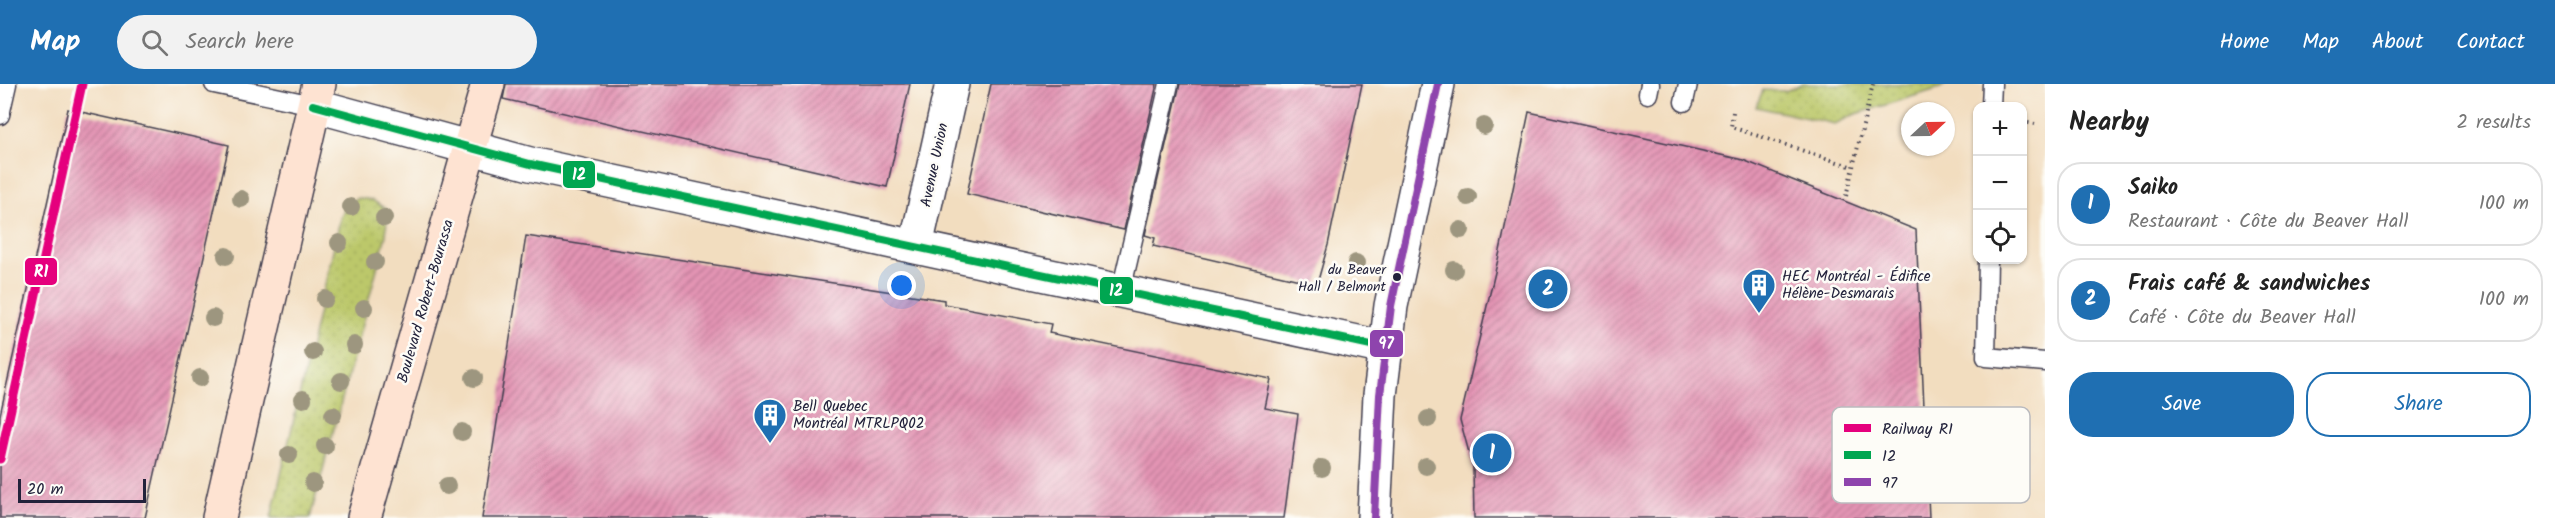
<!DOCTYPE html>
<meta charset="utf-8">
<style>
:root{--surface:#fff;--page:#f2f2f2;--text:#222;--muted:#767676;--line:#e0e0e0;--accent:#1f6fb2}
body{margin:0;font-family:Kalam,sans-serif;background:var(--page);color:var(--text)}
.controls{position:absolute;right:18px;top:18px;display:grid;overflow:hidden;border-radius:12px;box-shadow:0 2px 4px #0004}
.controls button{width:54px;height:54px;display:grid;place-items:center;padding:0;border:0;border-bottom:2px solid var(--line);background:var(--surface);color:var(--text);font:30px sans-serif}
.compass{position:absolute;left:1901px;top:18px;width:54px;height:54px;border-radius:50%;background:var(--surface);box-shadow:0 2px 4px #0004;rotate:68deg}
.scale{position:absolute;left:18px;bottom:15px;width:128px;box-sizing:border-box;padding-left:6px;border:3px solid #22223b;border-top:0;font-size:16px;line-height:21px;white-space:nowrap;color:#22223b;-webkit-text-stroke:4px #fdfcf7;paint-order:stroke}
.you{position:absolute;left:902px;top:202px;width:21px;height:21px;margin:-15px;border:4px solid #fff;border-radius:50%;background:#1a73e8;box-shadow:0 0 0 9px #1a73e833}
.badge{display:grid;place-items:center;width:39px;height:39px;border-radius:50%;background:var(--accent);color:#fff;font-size:20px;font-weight:700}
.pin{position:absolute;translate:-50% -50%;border:3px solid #fff;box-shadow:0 2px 6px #0006}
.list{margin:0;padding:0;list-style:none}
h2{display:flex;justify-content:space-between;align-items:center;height:78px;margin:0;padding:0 24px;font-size:26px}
h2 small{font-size:20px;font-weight:400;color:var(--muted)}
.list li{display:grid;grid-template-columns:39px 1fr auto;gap:18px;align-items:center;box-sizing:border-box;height:84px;margin:0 12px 12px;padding:0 12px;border:2px solid var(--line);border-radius:24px}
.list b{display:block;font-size:22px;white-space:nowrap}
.list p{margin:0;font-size:20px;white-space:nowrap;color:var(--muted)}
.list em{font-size:20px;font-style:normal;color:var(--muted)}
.actions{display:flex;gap:12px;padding:18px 24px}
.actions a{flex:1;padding:14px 0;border:2px solid var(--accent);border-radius:24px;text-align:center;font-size:21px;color:var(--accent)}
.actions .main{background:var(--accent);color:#fff}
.icon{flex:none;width:33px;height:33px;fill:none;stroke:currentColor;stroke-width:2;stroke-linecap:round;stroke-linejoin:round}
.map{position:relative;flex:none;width:2045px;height:434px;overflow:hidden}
header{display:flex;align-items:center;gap:36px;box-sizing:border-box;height:84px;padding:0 30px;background:var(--accent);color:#fff}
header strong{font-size:28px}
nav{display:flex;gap:33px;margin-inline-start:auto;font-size:21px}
.search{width:420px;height:54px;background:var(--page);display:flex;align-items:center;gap:15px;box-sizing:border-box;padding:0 21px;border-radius:33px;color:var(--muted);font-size:22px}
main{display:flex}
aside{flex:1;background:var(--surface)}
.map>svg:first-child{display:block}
</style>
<header>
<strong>Map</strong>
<div class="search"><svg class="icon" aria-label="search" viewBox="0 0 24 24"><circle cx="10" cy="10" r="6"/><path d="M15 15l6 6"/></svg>Search here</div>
<nav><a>Home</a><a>Map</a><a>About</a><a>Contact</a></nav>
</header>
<main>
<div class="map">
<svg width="2045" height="434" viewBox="0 0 2045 434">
<defs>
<pattern id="green-dots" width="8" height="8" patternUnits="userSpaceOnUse" patternTransform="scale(1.5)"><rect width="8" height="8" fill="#bcc86a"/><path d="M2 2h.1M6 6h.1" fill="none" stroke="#a1ac5d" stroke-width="1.8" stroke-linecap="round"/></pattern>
<pattern id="building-hatch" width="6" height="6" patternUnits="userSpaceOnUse" patternTransform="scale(1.5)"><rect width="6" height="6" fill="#e494b4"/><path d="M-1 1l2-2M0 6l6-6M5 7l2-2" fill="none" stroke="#b87894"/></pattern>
</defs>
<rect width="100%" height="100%" fill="#fdfcf7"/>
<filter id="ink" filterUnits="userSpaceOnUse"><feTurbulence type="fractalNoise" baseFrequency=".0167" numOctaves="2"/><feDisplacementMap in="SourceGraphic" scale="12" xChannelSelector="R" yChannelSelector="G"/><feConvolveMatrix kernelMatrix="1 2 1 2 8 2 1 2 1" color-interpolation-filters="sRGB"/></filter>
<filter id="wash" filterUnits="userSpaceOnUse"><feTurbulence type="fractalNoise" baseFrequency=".008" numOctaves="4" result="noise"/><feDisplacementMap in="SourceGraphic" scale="24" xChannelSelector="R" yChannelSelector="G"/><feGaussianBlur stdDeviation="1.35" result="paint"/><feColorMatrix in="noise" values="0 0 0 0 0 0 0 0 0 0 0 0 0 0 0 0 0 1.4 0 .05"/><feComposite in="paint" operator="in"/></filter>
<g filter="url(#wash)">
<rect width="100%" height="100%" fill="#f2ddbf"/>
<path fill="url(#green-dots)" stroke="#6f7552" stroke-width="1.5" d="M1803 0H1946L1940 4 1853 31 1835 40 1756 23 1763 6 1785 7Z
M359 114 372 116 387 126 386 151 310 434H271L340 136C344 124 346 117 359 114Z"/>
<g id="blocks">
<path fill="url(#building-hatch)" d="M506 0H910L887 103 503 15Z
M991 0H1157L1124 146 967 110Z
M1180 0H1362L1328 161 1317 200 1153 162 1155 154 1145 151Z
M68 25 229 61 145 434H0V331Z
M1529 28 1743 76 1916 146 1929 434H1474L1473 383 1460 336 1500 167Z
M526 152 944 216V220L1051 240 1049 249 1271 295 1265 324 1298 330 1284 434H482Z"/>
</g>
</g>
<g filter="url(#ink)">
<use href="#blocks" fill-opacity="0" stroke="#413e4f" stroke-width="1.5"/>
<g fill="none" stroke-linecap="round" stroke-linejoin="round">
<defs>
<path id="service" d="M214 0 313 21
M1648 10 1650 0
M1684 18 1688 0
M1991 22 1992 0
M0 31 7 0
M1988 176 1986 273 2045 278
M1121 207 1169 0"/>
<path id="minor" d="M313 21 530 80 1385 264
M916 162 952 0"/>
<path id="tertiary" d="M1374 434 1380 311 1391 222 1438 0"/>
<path id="secondary" d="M219 434 319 0
M364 434 488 0"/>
</defs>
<use href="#service" stroke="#413e4f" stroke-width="21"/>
<use href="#minor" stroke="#413e4f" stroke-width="36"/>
<use href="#tertiary" stroke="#413e4f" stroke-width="36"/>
<use href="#secondary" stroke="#413e4f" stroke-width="36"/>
<path stroke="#413e4f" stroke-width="4" stroke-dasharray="1.5 4.5" stroke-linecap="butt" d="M1733 28 1731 43 1853 83
M2022 38 2035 40
M1846 112 1873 0"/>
<use href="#service" stroke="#fff" stroke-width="18"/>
<use href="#minor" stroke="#fff" stroke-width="33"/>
<use href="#tertiary" stroke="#fff" stroke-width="33"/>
<use href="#secondary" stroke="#fee3d2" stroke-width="33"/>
<defs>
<path id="bus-1" d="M313 21 530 80 1385 264"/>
<path id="bus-2" d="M1374 434 1380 311 1391 222 1438 0"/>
</defs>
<use href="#bus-1" stroke="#fdfcf7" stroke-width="12"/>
<use href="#bus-2" stroke="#fdfcf7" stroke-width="12"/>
<use href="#bus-1" stroke="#00a651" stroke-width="8"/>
<use href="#bus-2" stroke="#8e44ad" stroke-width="8"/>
<defs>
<path id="rail-1" d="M0 375 82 0"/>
</defs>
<use href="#rail-1" stroke="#fdfcf7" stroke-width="14"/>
<use href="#rail-1" stroke="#e5007d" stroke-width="9"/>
</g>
<g fill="#9d967f">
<circle cx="1484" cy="42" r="9"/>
<circle cx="1468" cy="113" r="9"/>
<circle cx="241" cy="115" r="9"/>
<circle cx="351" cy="123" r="9"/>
<circle cx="384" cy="134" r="9"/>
<circle cx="1461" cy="146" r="9"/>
<circle cx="339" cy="159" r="9"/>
<circle cx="226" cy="172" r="9"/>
<circle cx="375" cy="178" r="9"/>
<circle cx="1356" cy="179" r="9"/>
<circle cx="1454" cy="186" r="9"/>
<circle cx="325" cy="215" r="9"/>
<circle cx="364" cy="224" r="9"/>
<circle cx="213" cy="234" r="9"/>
<circle cx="354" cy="261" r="9"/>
<circle cx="313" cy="268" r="9"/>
<circle cx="200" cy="294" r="9"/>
<circle cx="474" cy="294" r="9"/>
<circle cx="341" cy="297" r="9"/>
<circle cx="303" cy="315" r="9"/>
<circle cx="333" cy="331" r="9"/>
<circle cx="1428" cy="335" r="9"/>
<circle cx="462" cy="348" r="9"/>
<circle cx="325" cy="362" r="9"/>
<circle cx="289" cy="371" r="9"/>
<circle cx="1426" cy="382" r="9"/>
<circle cx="1322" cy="384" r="9"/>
<circle cx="313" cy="399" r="9"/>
<circle cx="447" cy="402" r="9"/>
</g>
</g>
<defs>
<symbol id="building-pin" viewBox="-11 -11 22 30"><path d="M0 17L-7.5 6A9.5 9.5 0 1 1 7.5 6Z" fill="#1f6fb2" stroke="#fdfcf7"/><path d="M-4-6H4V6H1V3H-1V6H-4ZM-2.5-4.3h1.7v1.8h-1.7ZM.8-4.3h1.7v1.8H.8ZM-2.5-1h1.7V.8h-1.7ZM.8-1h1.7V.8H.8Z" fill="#fff"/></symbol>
</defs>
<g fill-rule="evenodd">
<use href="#building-pin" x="1740" y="182" width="38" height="52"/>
<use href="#building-pin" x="751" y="312" width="38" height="52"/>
</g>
<circle fill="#22223b" stroke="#fdfcf7" stroke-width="2" cx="1397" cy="193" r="5"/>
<g text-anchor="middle" stroke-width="5" stroke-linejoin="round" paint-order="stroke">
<g font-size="14" fill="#22223b" stroke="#fdfcf7" text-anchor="end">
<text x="1386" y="190">du Beaver<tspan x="1386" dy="17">Hall / Belmont</tspan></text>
</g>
<g font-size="15" fill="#22223b" stroke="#fdfcf7">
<text transform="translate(934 81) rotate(-78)" y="5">Avenue Union</text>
<text transform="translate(425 217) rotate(-74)" y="5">Boulevard Robert-Bourassa</text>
</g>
<g font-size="15" fill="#22223b" stroke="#fdfcf7" text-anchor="start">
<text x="1782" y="197">HEC Montréal - Édifice<tspan x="1782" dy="17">Hélène-Desmarais</tspan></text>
<text x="793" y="327">Bell Quebec<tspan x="793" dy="17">Montréal MTRLPQ02</tspan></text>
</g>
</g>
<rect x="1832" y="323" width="198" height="96" rx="9" fill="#fdfcf7" stroke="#bbbbbf" stroke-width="1.5"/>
<rect x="1844" y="340" width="27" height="8" fill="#e5007d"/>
<rect x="1844" y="367" width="27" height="8" fill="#00a651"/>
<rect x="1844" y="394" width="27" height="8" fill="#8e44ad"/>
<g font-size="16" fill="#22223b">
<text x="1882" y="350">Railway R1</text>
<text x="1882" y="377">12</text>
<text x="1882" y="404">97</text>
</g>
<g stroke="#fdfcf7" stroke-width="2">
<rect x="562" y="76" width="34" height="29" rx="6" fill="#00a651"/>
<rect x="24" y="173" width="34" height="29" rx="6" fill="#e5007d"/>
<rect x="1099" y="192" width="35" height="29" rx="6" fill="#00a651"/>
<rect x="1369" y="245" width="35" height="29" rx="6" fill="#8e44ad"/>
</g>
<g font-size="16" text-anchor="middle" font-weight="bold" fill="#fff">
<text x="579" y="96">12</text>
<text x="41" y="193">R1</text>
<text x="1116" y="212">12</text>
<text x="1386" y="265">97</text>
</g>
</svg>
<div class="controls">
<button>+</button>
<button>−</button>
<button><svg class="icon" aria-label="locate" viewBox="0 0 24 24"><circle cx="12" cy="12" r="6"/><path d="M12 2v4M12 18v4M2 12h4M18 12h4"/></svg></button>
</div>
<svg class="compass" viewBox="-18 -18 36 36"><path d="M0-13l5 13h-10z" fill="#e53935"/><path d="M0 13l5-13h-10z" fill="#767676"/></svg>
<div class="scale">20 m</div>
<div class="you"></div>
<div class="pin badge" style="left:1492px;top:369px">1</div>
<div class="pin badge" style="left:1548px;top:205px">2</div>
</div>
<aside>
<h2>Nearby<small>2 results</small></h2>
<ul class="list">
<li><span class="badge">1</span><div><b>Saiko</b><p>Restaurant · Côte du Beaver Hall</p></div><em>100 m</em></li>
<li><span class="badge">2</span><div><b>Frais café &amp; sandwiches</b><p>Café · Côte du Beaver Hall</p></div><em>100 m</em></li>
</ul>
<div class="actions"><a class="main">Save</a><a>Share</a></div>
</aside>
</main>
